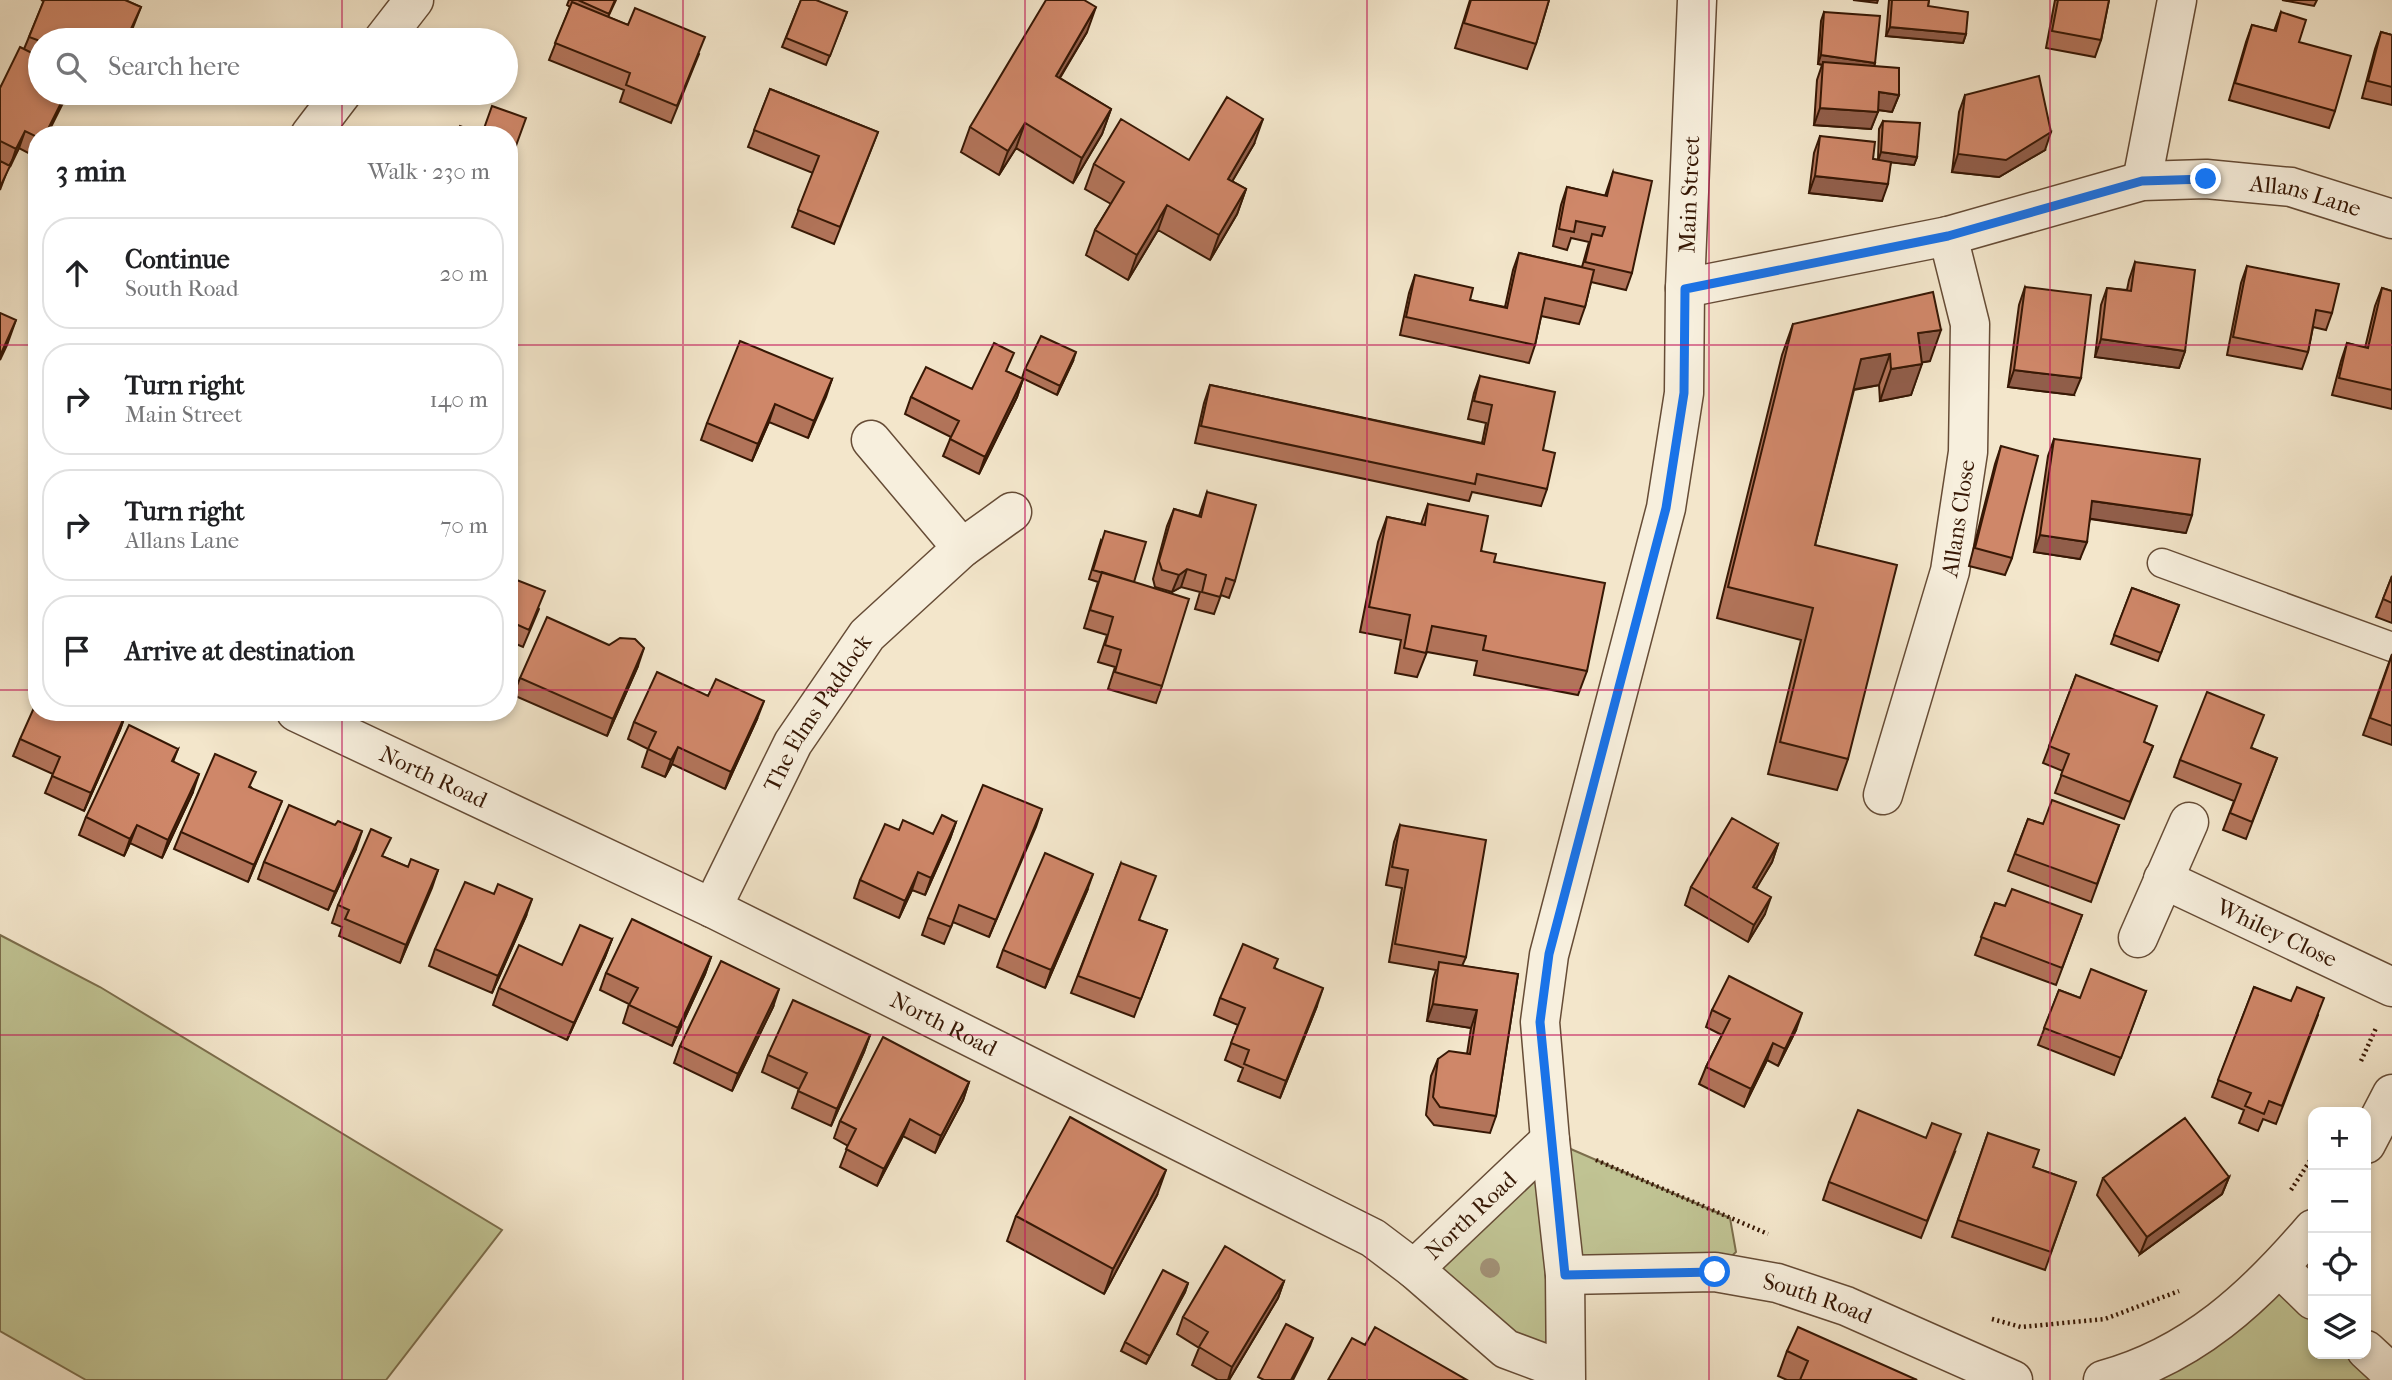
<!DOCTYPE html>
<meta charset="utf-8">
<style>
:root{--surface:#fff;--page:#f6f6f6;--text:#202124;--muted:#757577;--line:#e0e0e0}
body{margin:0;font-family:"IM FELL French Canon",serif;background:var(--page);color:var(--text)}
.controls{position:absolute;right:21px;bottom:21px;display:grid;overflow:hidden;border-radius:14px;box-shadow:0 4px 10px #0003}
.controls button{width:63px;height:63px;display:grid;place-items:center;padding:0;border:0;border-bottom:2px solid var(--line);background:var(--surface);color:var(--text);font:35px sans-serif}
.stop{position:absolute;width:21px;height:21px;margin:-16px;border:5px solid #1a73e8;border-radius:50%;background:#fff}
.stop.end{background:#1a73e8;border-color:#fff;box-shadow:0 2px 7px #0008}
.list{margin:0;padding:0;list-style:none}
h2{display:flex;justify-content:space-between;align-items:center;height:91px;margin:0;padding:0 28px;font-size:30px}
h2 small{font-size:23px;font-weight:400;color:var(--muted)}
.list li{display:grid;grid-template-columns:46px 1fr auto;gap:21px;align-items:center;box-sizing:border-box;height:112px;margin:0 14px 14px;padding:0 14px;border:2px solid var(--line);border-radius:28px}
.list b{display:block;font-size:26px;white-space:nowrap}
.list p{margin:0;font-size:23px;white-space:nowrap;color:var(--muted)}
.list em{font-size:23px;font-style:normal;color:var(--muted)}
.icon{flex:none;width:38px;height:38px;fill:none;stroke:currentColor;stroke-width:2;stroke-linecap:round;stroke-linejoin:round}
.map{position:relative;flex:none;width:2392px;height:1380px;overflow:hidden}
.search{position:absolute;background:var(--surface);box-shadow:0 4px 10px #0003;left:28px;top:28px;width:490px;height:77px;display:flex;align-items:center;gap:18px;box-sizing:border-box;padding:0 24px;border-radius:38px;color:var(--muted);font-size:26px}
.panel{position:absolute;background:var(--surface);box-shadow:0 4px 10px #0003;left:28px;top:126px;width:490px;height:595px;border-radius:28px}
.map>svg:first-child{display:block}
</style>
<div class="map">
<svg width="2392" height="1380" viewBox="0 0 2392 1380">
<rect width="100%" height="100%" fill="#f3e6cb"/>
<filter id="stains"><feTurbulence type="fractalNoise" baseFrequency=".00286" numOctaves="4"/><feColorMatrix values="0 0 0 0 .2 0 0 0 0 .09 0 0 0 0 .02 0 0 0 .5 -.17"/></filter>
<radialGradient id="worn" r=".72"><stop offset=".6" stop-color="#630" stop-opacity="0"/><stop offset="1" stop-color="#630" stop-opacity=".3"/></radialGradient>
<path fill="#c0c393" stroke="#7c6e4c" stroke-width="2" d="M0 935 100 987 502 1230 386 1380H86L0 1331Z
M1550 1140 1730 1218 1736 1252 1715 1272 1565 1276V1371L1414 1269Z
M2280 1268 2313 1300V1354H2366L2392 1380H2103Z"/>
<g fill="none" stroke-linecap="round" stroke-linejoin="round">
<defs>
<path id="service" d="M2162 563 2392 647"/>
<g id="minor">
<path d="M383 40 414 0"/>
<path d="M310 135 342 93"/>
<path d="M2142 181 2177 0"/>
<path id="s1" d="M1685 288 1948 236 2142 181 2206 179 2291 187 2392 219"/>
<path d="M871 440 962 548"/>
<path id="s2" d="M296 712 712 908 1373 1238 1414 1269 1550 1140"/>
<path id="s3" d="M1883 795 1950 571 1968 452 1970 324 1948 236"/>
<path id="s4" d="M2163 879 2392 987"/>
<path id="s5" d="M712 908 793 743 867 635 962 548 1012 512"/>
<path d="M2138 938 2189 822"/>
<path d="M2366 1144 2392 1094"/>
<path d="M2280 1268 2313 1300"/>
<path d="M1414 1269 1506 1349 1565 1371"/>
<path id="s6" d="M1565 1275 1715 1272 1777 1283 1846 1306 2013 1380"/>
<path d="M2366 1350 2392 1374"/>
<path d="M2103 1380C2192 1356 2255 1297 2313 1229"/>
</g>
<g id="tertiary">
<path id="s7" d="M1566 1380 1565 1275 1550 1140 1540 1022 1549 955 1666 508 1684 393 1685 288 1697 0"/>
</g>
</defs>
<use href="#service" stroke="#664c36" stroke-width="31"/>
<use href="#minor" stroke="#664c36" stroke-width="41"/>
<use href="#tertiary" stroke="#664c36" stroke-width="41"/>
<path stroke="#371805" stroke-width="4.5" stroke-dasharray="2 3.5" stroke-linecap="butt" d="M2361 1061 2376 1028
M1596 1160 1768 1234
M2291 1190 2313 1156
M1992 1319 2021 1327 2105 1319 2179 1291"/>
<use href="#service" stroke="#f7efdd" stroke-width="28"/>
<use href="#minor" stroke="#f7efdd" stroke-width="38"/>
<use href="#tertiary" stroke="#f7efdd" stroke-width="38"/>
</g>
<circle fill="#a29176" cx="1490" cy="1268" r="10"/>
<path fill="#b2745a" stroke="#371805" stroke-width="2" d="M41 0H125L141 7 128 40H40V93L37 135V156L36 157 19 148 9 166 0 190V88L24 49 44 1Z
M569 0H616L608 17 699 54 671 123 620 102 624 90 549 60 570 7 567 5Z
M801 0 847 12 826 65 782 47Z
M1470 0H1549L1536 44 1527 69 1455 48Z
M1889 0H1929L1928 6 1966 34 1963 43 1886 36Z
M2055 0H2109L2101 40 2095 57 2046 48Z
M2282 0H2317L2314 6Z
M1824 12 1875 63 1874 66 1899 95 1892 112 1878 110 1871 129 1814 125 1817 80 1822 65 1818 64 1821 21Z
M2281 12 2335 111 2329 128 2229 100 2246 42 2252 25 2274 31Z
M1087 32 1060 78 1111 109 1102 134 1073 183 1016 148 999 175 961 152 970 127Z
M2381 32 2392 35V105L2362 98 2375 49Z
M770 89 878 132 834 244 792 227 813 173 748 147Z
M1965 95 2045 150 1999 177 1952 172 1959 112Z
M1883 121 1917 157 1914 165 1891 162 1882 201 1809 193 1814 153 1820 136 1873 159 1878 160 1879 129Z
M1254 144 1232 181 1246 189 1237 214 1210 260 1158 230 1128 280 1086 255 1095 230 1111 204 1085 189 1094 164 1189 160Z
M1613 172 1632 273 1626 290 1591 282 1585 307 1579 324 1541 316 1535 345 1529 363 1400 335 1409 293 1415 275 1470 300 1505 307 1513 270 1519 253 1582 267 1589 242 1571 238 1567 250 1553 246 1561 205 1567 187 1605 196Z
M2135 262 2185 351 2179 368 2095 357 2101 305 2107 288 2127 290 2129 280Z
M2247 266 2332 313 2326 330 2313 327 2308 352 2302 369 2227 355 2241 283Z
M2025 287 2074 395 2008 387 2019 305Z
M2382 288 2392 291V409L2332 395 2341 361 2347 343 2365 348 2375 306Z
M1793 324 1930 361 1922 362 1911 395 1880 401 1879 385 1854 390 1815 545 1848 759 1837 790 1768 774 1801 640 1717 618 1782 355Z
M1073 361 1057 395 1022 378 1025 369Z
M1008 372 1023 379 1017 397 979 474 943 456 951 437 905 414 911 397 972 389Z
M1480 376 1543 450 1547 489 1541 506 1472 492 1469 501 1195 443 1204 403 1210 385 1482 443 1486 423 1468 419 1474 393Z
M832 379 808 438 769 422 752 461 701 440 707 423Z
M2054 439 2186 533 2090 519 2080 559 2034 552 2048 456Z
M2001 446 2012 558 2005 575 1969 566 1995 464Z
M1207 492 1235 581 1229 598 1221 595 1214 614 1195 609 1200 592 1181 587 1172 592 1155 587 1153 579 1167 526 1174 509 1199 516Z
M1428 504 1494 562 1587 671 1578 695 1474 675 1477 661 1427 652 1417 677 1395 673 1401 640 1360 632 1378 542 1387 517 1421 524Z
M1101 540 1134 582 1162 686 1156 703 1108 689 1115 667 1098 662 1107 635 1084 628 1098 582 1089 579Z
M2392 576V623L2376 617Z
M509 577 539 609 523 647 509 641Z
M2132 588 2179 605 2158 661 2111 644Z
M609 645 638 666 607 736 513 695 520 678Z
M2392 654V745L2363 735Z
M2076 675 2144 742 2153 746 2124 819 2055 793 2063 771 2043 763Z
M126 713 120 730 84 811 45 793 53 774 13 756 20 739Z
M757 719 725 789 672 764 665 777 642 767 648 749 628 739 634 722Z
M2252 748 2277 758 2246 839 2223 830 2234 801 2174 777 2180 760Z
M178 749 173 762 193 792 162 858 130 843 124 856 79 835 86 817Z
M251 787 275 818 248 882 174 849 181 832Z
M1042 809 989 937 953 922 944 944 922 935 928 918Z
M2028 819 2043 824 2119 825 2091 902 2008 871Z
M956 822 950 839 925 895 912 890 899 918 854 898 860 880 899 830 933 834Z
M335 825 356 849 328 910 258 879 264 862Z
M1400 825 1466 957 1462 966 1518 974 1496 1116 1490 1133 1434 1125 1426 1115 1431 1076 1438 1059 1467 1054 1471 1028 1427 1021 1433 979 1436 970 1389 962 1402 888 1386 885 1394 842Z
M1778 844 1772 862 1756 888 1765 914 1748 942 1685 905 1691 887Z
M384 857 408 867 438 870 400 963 339 936 342 927 332 923 338 905Z
M1121 863 1139 920 1167 930 1134 1017 1071 993Z
M1087 891 1045 988 997 967 1003 950Z
M1995 903 2005 906 2082 915 2056 985 1975 955Z
M526 916 492 993 429 966 435 949Z
M612 939 605 957 567 1040 493 1005 499 988 562 965Z
M711 957 705 974 672 1046 623 1023 629 1004 600 990 606 973Z
M1275 968 1317 1006 1280 1098 1238 1081 1243 1068 1225 1060 1238 1025 1214 1015 1220 998Z
M2254 987 2318 1015 2276 1124 2263 1119 2258 1131 2239 1123 2244 1110 2212 1097Z
M2059 990 2080 998 2146 991 2114 1075 2038 1045Z
M773 1007 732 1091 674 1063 680 1046Z
M1712 1010 1796 1030 1778 1066 1767 1060 1744 1107 1699 1084 1706 1067 1722 1035 1706 1027Z
M870 1035 864 1052 831 1126 792 1108 799 1089 762 1072 768 1055Z
M969 1082 963 1100 935 1153 903 1136 877 1186 840 1167 848 1146 834 1138 840 1121Z
M1988 1133 2033 1167 2076 1182 2045 1270 1952 1237Z
M1955 1152 1921 1238 1823 1200 1829 1182Z
M2229 1177 2222 1194 2140 1254 2097 1195 2103 1178Z
M1157 1195 1104 1294 1007 1241 1016 1216Z
M1284 1281 1278 1298 1229 1380H1218L1192 1365 1199 1348 1177 1334 1183 1317Z
M1188 1283 1185 1292 1146 1364 1121 1351 1125 1342Z
M1787 1351 1917 1380H1787L1778 1376Z"/>
<path fill="#915e4a" stroke="#371805" stroke-width="2" d="M1853 0H1878L1877 3Z
M1096 7 1087 32 1046 100 1056 76Z
M1890 27 1966 34 1963 43 1886 36Z
M1821 55 1875 63 1872 72 1818 64Z
M1879 92 1899 95 1892 112 1872 109Z
M66 93H68L47 135H45Z
M1820 108 1878 112 1871 129 1814 125Z
M1111 109 1102 134 1073 183 1082 158Z
M1263 119 1254 144 1219 204 1228 179Z
M1025 123 1016 148 999 175 1008 151Z
M25 131 19 148 10 167 16 149Z
M2051 132 2045 150 1999 177 1952 172 1958 154Z
M1881 152 1917 157 1914 165 1878 161Z
M1815 176 1888 184 1882 201 1809 193Z
M1246 189 1237 214 1210 260 1219 235Z
M1167 205 1158 230 1128 280 1137 255Z
M16 320 7 345 0 360V356Z
M1941 330 1930 361 1907 365 1918 333Z
M2101 339 2185 351 2179 368 2095 357Z
M1076 352 1073 361 1057 395 1060 386Z
M1890 354 1879 385 1850 390 1861 359Z
M1922 364 1911 395 1880 401 1891 369Z
M2014 370 2081 378 2074 395 2008 387Z
M832 379 826 397 808 438 814 421Z
M1023 379 1017 397 979 474 985 457Z
M775 404 769 422 752 461 758 444Z
M2092 501 2192 515 2186 533 2086 518Z
M2040 535 2087 542 2080 559 2034 552Z
M1187 569 1181 587 1172 592 1179 575Z
M644 648 638 666 607 736 613 719Z
M764 701 757 719 725 789 731 772Z
M126 713 120 730 84 811 91 793Z
M678 747 672 764 665 777 671 760Z
M199 774 193 792 162 858 168 840Z
M282 801 275 818 248 882 254 865Z
M1042 809 1036 827 989 937 996 920Z
M956 822 950 839 925 895 931 878Z
M137 825 130 843 124 856 130 839Z
M362 831 356 849 328 910 335 892Z
M1778 844 1772 862 1747 904 1753 887Z
M438 870 432 888 400 963 406 945Z
M918 872 912 890 899 918 905 901Z
M1093 874 1087 891 1045 988 1051 970Z
M1771 897 1765 914 1748 942 1754 925Z
M532 899 526 916 492 993 498 976Z
M612 939 605 957 567 1040 574 1023Z
M711 957 705 974 672 1046 678 1028Z
M1323 988 1317 1006 1280 1098 1286 1081Z
M779 989 773 1007 732 1091 738 1074Z
M1433 1004 1477 1010 1471 1028 1427 1021Z
M1802 1013 1796 1030 1778 1066 1785 1049Z
M870 1035 864 1052 831 1126 837 1109Z
M1773 1043 1767 1060 1744 1107 1751 1089Z
M969 1082 963 1100 935 1153 941 1136Z
M910 1119 903 1136 877 1186 884 1169Z
M1166 1170 1157 1195 1104 1294 1113 1269Z
M2229 1177 2222 1194 2140 1254 2147 1237Z
M1284 1281 1278 1298 1229 1380H1228L1232 1367Z
M1188 1283 1185 1292 1146 1364 1150 1356Z
M1313 1338 1310 1346 1293 1380H1291Z"/>
<path fill="#cf8769" stroke="#371805" stroke-width="2" d="M44 0H125L141 7 126 40H40V41L29 37Z
M578 0H615L609 14Z
M801 0H816L847 12 830 56 786 38Z
M1046 0H1084L1096 7 1056 76 1111 109 1082 158 1025 123 1008 151 970 127Z
M1471 0H1549L1536 44 1464 23Z
M1892 0H1929L1928 6 1968 12 1966 34 1890 27Z
M2058 0H2109L2101 40 2052 31Z
M572 2 628 25 635 8 705 37 677 106 626 85 630 73 555 43Z
M1824 12 1880 16 1875 63 1821 55Z
M2281 12 2306 20 2299 42 2351 56 2335 111 2235 83 2252 25 2276 31Z
M2381 32 2392 35V87L2368 81Z
M20 47 40 57V93H66L45 135H37V137L25 131 16 149 0 141V88Z
M1823 62 1899 68V95L1879 92 1878 112 1820 108Z
M2039 76 2051 132 2006 160 1958 154 1965 95Z
M770 89 878 132 840 227 798 210 819 156 754 130Z
M1227 97 1263 119 1228 179 1246 189 1219 235 1167 205 1137 255 1095 230 1124 182 1094 164 1121 119 1189 160Z
M492 106 526 118 509 165V135H457L460 126 482 134Z
M1883 121 1920 123 1917 157 1881 152Z
M1820 136 1875 142 1873 159 1891 162 1888 184 1815 176Z
M0 161 10 166 0 187Z
M1613 172 1652 181 1632 273 1585 262 1592 234 1602 236 1605 227 1576 221 1574 232 1559 229 1567 187 1607 196Z
M509 200 515 202 509 218Z
M1519 253 1594 270 1585 307 1545 298 1535 345 1406 317 1415 275 1473 288 1470 300 1507 308Z
M2135 262 2195 270 2185 351 2101 339 2107 288 2131 291Z
M2247 266 2339 284 2332 313 2316 310 2308 352 2233 337Z
M2025 287 2091 295 2081 378 2014 370Z
M2382 288 2392 291V390L2339 378 2347 343 2368 348Z
M1933 292 1941 330 1918 333 1922 364 1891 369 1890 354 1861 359 1815 545 1897 565 1848 759 1780 742 1813 608 1728 587 1793 324Z
M0 313 16 320 0 356Z
M1041 336 1076 352 1060 386 1025 369Z
M740 341 832 379 814 421 775 404 758 444 707 423Z
M994 343 1014 353 1006 371 1023 379 985 457 950 439 959 421 911 397 926 367 972 389Z
M1480 376 1555 392 1543 450 1555 453 1547 489 1477 474 1475 484 1201 426 1210 385 1484 444 1492 405 1474 401Z
M2054 439 2200 459 2192 515 2092 501 2087 542 2040 535Z
M2001 446 2038 456 2012 558 1975 548Z
M1207 492 1256 505 1235 581 1226 578 1220 597 1202 592 1206 575 1187 569 1179 575 1162 570 1159 561 1174 509 1201 517Z
M1428 504 1488 516 1481 551 1496 554 1494 562 1605 583 1587 671 1483 650 1486 636 1432 626 1426 653 1404 648 1410 615 1369 607 1387 517 1425 525Z
M1105 531 1146 542 1134 582 1093 570Z
M1102 572 1189 599 1162 686 1115 672 1121 650 1105 645 1113 617 1090 610Z
M2392 576V603L2383 599Z
M509 577 545 591 529 630 509 621Z
M2132 588 2179 605 2161 653 2114 635Z
M547 617 609 645 620 638 635 639 644 648 613 719 520 678Z
M2392 655V726L2370 718Z
M657 672 708 696 716 679 764 701 731 772 678 747 671 760 648 749 656 732 634 722Z
M2076 675 2157 706 2144 742 2153 746 2130 802 2061 775 2069 754 2049 746Z
M2207 692 2264 715 2251 748 2277 758 2252 822 2230 813 2241 784 2180 760Z
M37 701V712H124L126 713 91 793 52 776 60 757 20 739Z
M129 725 178 749 172 761 199 774 168 840 137 825 130 839 86 817Z
M215 754 256 772 249 787 282 801 254 865 181 832Z
M983 785 1042 809 996 920 959 905 951 927 928 918Z
M2052 800 2119 825 2097 884 2015 854 2028 819 2043 824Z
M289 805 335 825 338 821 362 831 335 892 264 862Z
M942 815 956 822 931 878 918 872 905 901 860 880 885 824 899 830 903 820 933 834Z
M1732 818 1778 844 1753 887 1771 897 1754 925 1691 887Z
M1400 825 1486 840 1466 957 1395 944 1408 870 1392 867Z
M371 829 391 838 382 856 408 867 411 859 438 870 406 945 345 919 349 910 338 905Z
M1045 853 1093 874 1051 970 1003 950Z
M1121 863 1156 876 1139 920 1167 930 1141 999 1078 976Z
M465 882 494 894 498 884 532 899 498 976 435 949Z
M2012 889 2082 915 2062 968 1981 937 1995 903 2005 906Z
M632 919 711 957 678 1028 629 1005 638 988 606 973Z
M580 925 612 939 574 1023 499 988 519 945 562 965Z
M1243 944 1278 959 1274 968 1323 988 1286 1081 1244 1064 1249 1050 1231 1043 1245 1008 1220 998Z
M721 961 779 989 738 1074 680 1046Z
M1439 962 1518 974 1496 1116 1440 1107 1433 1097 1438 1059 1449 1051 1470 1054 1477 1010 1433 1004Z
M2091 969 2146 991 2121 1058 2044 1028 2059 990 2080 998Z
M1729 976 1802 1013 1785 1049 1773 1043 1751 1089 1706 1067 1730 1019 1712 1010Z
M2254 987 2291 1001 2297 987 2324 998 2282 1106 2269 1101 2264 1114 2245 1106 2251 1093 2218 1080Z
M793 1000 870 1035 837 1109 798 1091 807 1073 768 1055Z
M883 1037 969 1082 941 1136 910 1119 884 1169 846 1149 856 1129 840 1121Z
M1858 1110 1926 1138 1932 1123 1961 1134 1927 1221 1829 1182Z
M1070 1117 1166 1170 1113 1269 1016 1216Z
M2185 1118 2229 1177 2147 1237 2103 1178Z
M1988 1133 2039 1150 2033 1167 2076 1182 2051 1252 1958 1220Z
M1225 1246 1284 1281 1232 1367 1199 1347 1208 1332 1183 1317Z
M1163 1270 1188 1283 1150 1356 1125 1342Z
M1286 1324 1313 1338 1291 1380H1264L1258 1377Z
M1375 1327 1467 1380H1328L1352 1338 1365 1345Z
M1798 1327 1917 1380H1800L1808 1361 1787 1351Z"/>
<g fill="none" stroke-linecap="round" stroke-linejoin="round">
<path stroke="#1a73e8" stroke-width="9" d="M1715 1272 1565 1275 1540 1022 1549 954 1666 508 1684 393 1685 289 1948 236 2142 181 2206 179"/>
</g>
<path fill="none" stroke="#c2185b" stroke-width="2" stroke-opacity="0.55" d="M342 0V40M683 0V1380M1025 0V1380M1367 0V1380M1709 0V1380M2050 0V1380M342 93V135M0 345H37M509 345H2392M0 690H37M509 690H2392M342 712V1380M0 1035H2392"/>
<g text-anchor="middle" stroke-width="5" stroke-linejoin="round" paint-order="stroke">
<g font-size="23" fill="#371805" stroke="#f7efdd">
<text dy="8" stroke="none"><textPath href="#s7" startOffset="1204">Main Street</textPath></text>
<text dy="8" stroke="none"><textPath href="#s1" startOffset="635">Allans Lane</textPath></text>
<text dy="8" stroke="none"><textPath href="#s3" startOffset="287">Allans Close</textPath></text>
<text dy="8" stroke="none"><textPath href="#s5" startOffset="222">The Elms Paddock</textPath></text>
<text dy="8" stroke="none"><textPath href="#s2" startOffset="152">North Road</textPath></text>
<text dy="8" stroke="none"><textPath href="#s4" startOffset="126">Whiley Close</textPath></text>
<text dy="8" stroke="none"><textPath href="#s2" startOffset="719">North Road</textPath></text>
<text dy="8" stroke="none"><textPath href="#s2" startOffset="1328">North Road</textPath></text>
<text dy="8" stroke="none"><textPath href="#s6" startOffset="256">South Road</textPath></text>
</g>
</g>
<rect width="100%" height="100%" filter="url(#stains)"/>
<rect width="100%" height="100%" fill="url(#worn)"/>
</svg>
<div class="controls">
<button>+</button>
<button>−</button>
<button><svg class="icon" aria-label="locate" viewBox="0 0 24 24"><circle cx="12" cy="12" r="6"/><path d="M12 2v4M12 18v4M2 12h4M18 12h4"/></svg></button>
<button><svg class="icon" aria-label="layers" viewBox="0 0 24 24"><path d="M12 4l9 5-9 5-9-5zM3 14l9 5 9-5"/></svg></button>
</div>
<div class="stop" style="left:1715px;top:1272px"></div>
<div class="stop end" style="left:2206px;top:179px"></div>
<div class="search"><svg class="icon" aria-label="search" viewBox="0 0 24 24"><circle cx="10" cy="10" r="6"/><path d="M15 15l6 6"/></svg>Search here</div>
<section class="panel">
<h2>3 min<small>Walk · 230 m</small></h2>
<ul class="list">
<li><svg class="icon" aria-label="ahead" viewBox="0 0 24 24"><path d="M12 20V5M6 11l6-6 6 6"/></svg><div><b>Continue</b><p>South Road</p></div><em>20 m</em></li>
<li><svg class="icon" aria-label="right" viewBox="0 0 24 24"><path d="M7 20v-9h11M14 6l5 5-5 5"/></svg><div><b>Turn right</b><p>Main Street</p></div><em>140 m</em></li>
<li><svg class="icon" aria-label="right" viewBox="0 0 24 24"><path d="M7 20v-9h11M14 6l5 5-5 5"/></svg><div><b>Turn right</b><p>Allans Lane</p></div><em>70 m</em></li>
<li><svg class="icon" aria-label="arrive" viewBox="0 0 24 24"><path d="M6 21V4h12l-3 4 3 4H6"/></svg><div><b>Arrive at destination</b></div></li>
</ul>
</section>
</div>
